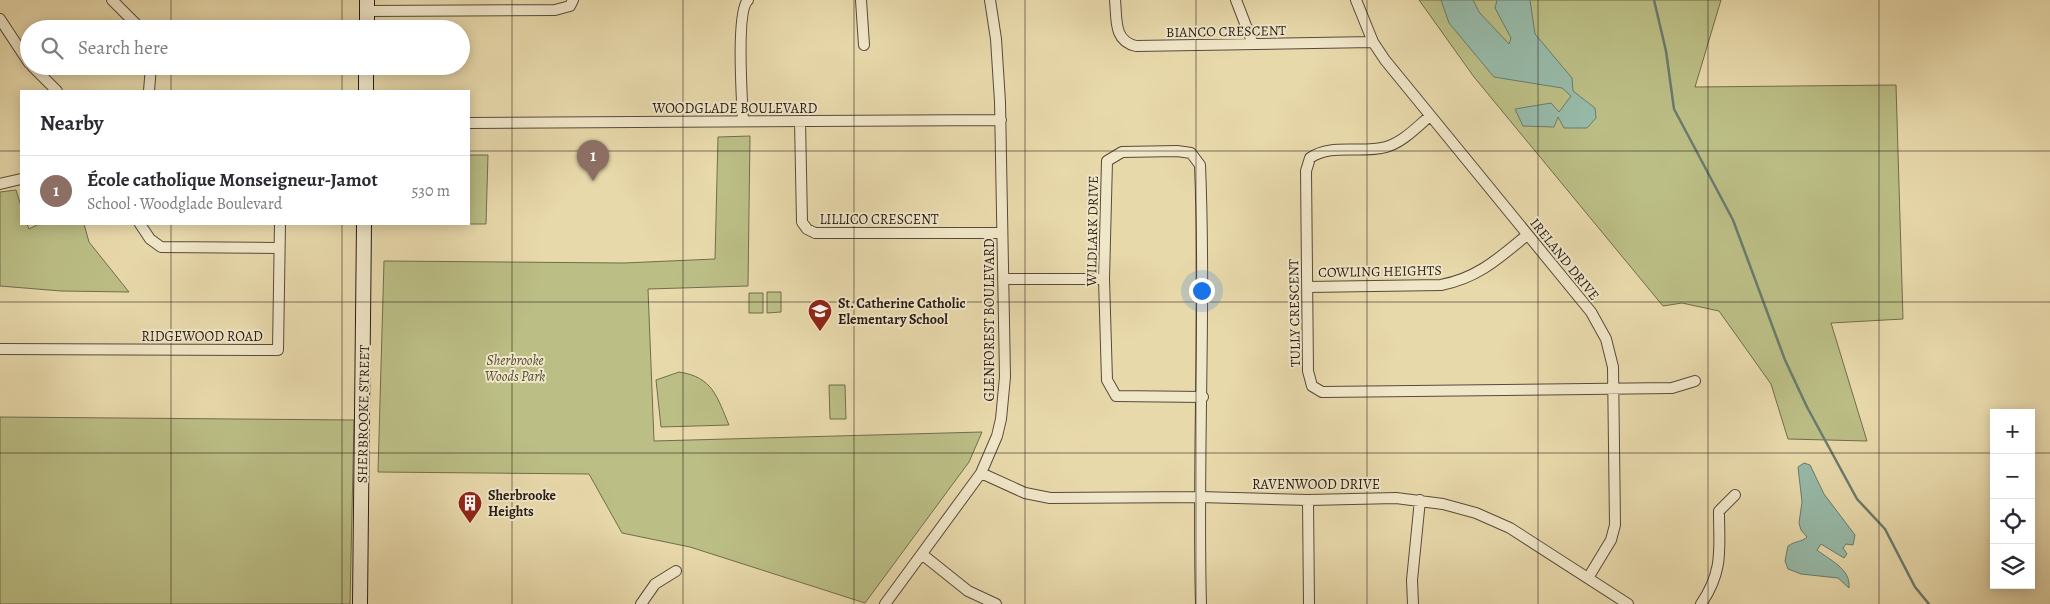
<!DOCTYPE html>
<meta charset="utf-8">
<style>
:root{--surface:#fff;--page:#f7f7f7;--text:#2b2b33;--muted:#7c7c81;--line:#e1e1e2;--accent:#8f2418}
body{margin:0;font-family:Alegreya,serif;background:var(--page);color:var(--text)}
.controls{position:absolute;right:15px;bottom:15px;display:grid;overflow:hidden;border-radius:0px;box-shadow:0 2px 12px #0003}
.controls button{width:45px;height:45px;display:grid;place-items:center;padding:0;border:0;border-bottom:1px solid var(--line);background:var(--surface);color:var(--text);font:25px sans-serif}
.you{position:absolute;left:1201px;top:290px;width:18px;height:18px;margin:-12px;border:4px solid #fff;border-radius:50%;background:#1a73e8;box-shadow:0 0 0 8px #1a73e833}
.badge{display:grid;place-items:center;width:32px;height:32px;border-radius:50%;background:var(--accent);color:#fff;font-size:16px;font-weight:700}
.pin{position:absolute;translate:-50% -41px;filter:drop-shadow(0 1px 2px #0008)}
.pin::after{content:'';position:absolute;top:26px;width:18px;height:15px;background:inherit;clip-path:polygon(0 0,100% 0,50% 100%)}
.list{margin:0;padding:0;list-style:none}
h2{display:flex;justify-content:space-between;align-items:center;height:65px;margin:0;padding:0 20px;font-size:21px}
h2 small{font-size:16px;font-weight:400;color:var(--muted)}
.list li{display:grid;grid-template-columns:32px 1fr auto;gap:15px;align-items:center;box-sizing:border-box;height:70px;padding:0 20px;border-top:1px solid var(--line)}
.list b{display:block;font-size:19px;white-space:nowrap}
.list p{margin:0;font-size:16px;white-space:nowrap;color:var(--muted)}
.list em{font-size:16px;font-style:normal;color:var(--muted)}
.icon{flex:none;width:28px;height:28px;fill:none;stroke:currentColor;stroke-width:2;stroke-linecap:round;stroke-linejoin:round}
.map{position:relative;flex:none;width:2050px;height:604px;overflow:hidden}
.search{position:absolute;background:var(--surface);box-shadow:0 2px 12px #0003;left:20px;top:20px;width:450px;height:55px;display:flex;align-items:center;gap:12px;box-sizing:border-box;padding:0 18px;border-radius:28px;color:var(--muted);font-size:19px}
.panel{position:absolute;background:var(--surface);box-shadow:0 2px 12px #0003;left:20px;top:90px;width:450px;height:135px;border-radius:0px}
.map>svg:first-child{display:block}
</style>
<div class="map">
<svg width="2050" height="604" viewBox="0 0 2050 604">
<rect width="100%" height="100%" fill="#e8d9ab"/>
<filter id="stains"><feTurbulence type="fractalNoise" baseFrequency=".004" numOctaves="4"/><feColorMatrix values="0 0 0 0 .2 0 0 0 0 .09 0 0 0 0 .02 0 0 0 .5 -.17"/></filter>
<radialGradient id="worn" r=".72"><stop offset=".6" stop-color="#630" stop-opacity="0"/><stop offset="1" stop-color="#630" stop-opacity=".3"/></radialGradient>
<path fill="#bbbe85" stroke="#716d4e" d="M1419 0H1721L1695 87 1896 85 1903 319 1831 323 1867 441 1788 439 1771 384 1719 311 1682 303 1663 306 1474 77Z
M750 136 748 286 648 289 654 441 982 432 969 462 865 603 690 547 622 533 589 474 378 472 384 261 624 263 715 259 718 137Z
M469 155H488L486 224H391H469Z
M16 190 21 206V224H27L29 229 39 224H84L89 242 129 292 61 291 0 286V192Z
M767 292H781V312L767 313Z
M749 293H763V313H749Z
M679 372C713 377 717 397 729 425L661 427 656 380Z
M829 385H845L846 419H830Z
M0 417 354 420 350 604H0Z"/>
<path fill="#97baa9" stroke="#6a7b6e" d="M1441 0H1473L1479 12 1509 44 1511 38 1495 8 1497 0H1530L1535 34 1572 78 1573 91 1595 108 1596 118 1587 128H1564L1558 117 1554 127 1523 126 1515 109 1551 103 1559 112 1571 96 1562 88 1494 77 1449 23Z
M1804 463 1810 465 1824 494 1855 535 1853 545 1846 544 1843 548 1847 554 1844 558 1821 544 1817 550C1831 561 1851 569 1849 588L1838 578 1801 574 1788 569 1785 561 1788 546C1795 541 1802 542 1807 537L1801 530 1799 523 1802 502 1798 467Z"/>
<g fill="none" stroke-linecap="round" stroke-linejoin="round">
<path stroke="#6a7b6e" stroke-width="2.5" d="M1654 0 1666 51 1674 109 1733 220 1785 360 1807 407 1857 499 1885 529 1915 587 1929 604"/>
<defs>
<path id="minor" d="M112 0 141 29
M861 0 864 45
M1115 0C1117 18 1113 41 1136 46L1373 42
M1236 0 1253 44
M1356 0 1373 42 1385 60 1591 312 1606 339 1613 367 1615 525 1611 540 1588 578
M367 11 555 10 570 6 573 0
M0 19 29 63
M32 66 57 91
M149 91 151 66
M1430 116C1417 127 1403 142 1386 147 1361 154 1331 143 1310 158L1306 171 1308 371 1312 386 1322 392 1672 388 1695 381
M743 121C742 101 736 11 748 0
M800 121 802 222 807 229 815 233H1002
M469 123 1001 120
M0 184 21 179
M140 224 150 239 161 247 279 248
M1003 279H1104
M1307 287 1441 285C1478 278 1499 258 1527 235
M0 349 278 350 280 224
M981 473 1025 493 1050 498 1199 497 1308 500 1396 498 1443 504 1476 513 1510 528 1628 604
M1308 500 1309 604
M923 555 968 591 996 604
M641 604 655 584 676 571
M885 604 981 473 997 436 1001 419 1005 377 1000 102 996 39 990 0
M1201 604C1197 458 1206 312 1200 165L1191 153 1177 151 1122 152 1107 161 1104 279 1107 380 1116 396 1203 397
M1413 604 1412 580 1420 500
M1701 604C1724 570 1719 549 1719 511L1735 495"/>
<path id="secondary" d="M367 29V0
M366 91V66
M360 604 364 224"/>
</defs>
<use href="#minor" stroke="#574b3b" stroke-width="12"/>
<use href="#secondary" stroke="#271c16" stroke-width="16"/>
<use href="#minor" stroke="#f0e6c8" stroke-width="10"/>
<use href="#secondary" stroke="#f0e6c8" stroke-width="14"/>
</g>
<path fill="none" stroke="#271c16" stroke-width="1" stroke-opacity="0.55" d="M171 0V29M342 0V29M512 0V604M683 0V604M854 0V604M1025 0V604M1196 0V604M1367 0V604M1538 0V604M1708 0V604M1879 0V604M171 66V91M342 66V91M0 151H21M469 151H2050M171 224V604M342 224V604M0 302H2050M0 453H1994M2031 453H2050"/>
<defs>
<symbol id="school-pin" viewBox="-11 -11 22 30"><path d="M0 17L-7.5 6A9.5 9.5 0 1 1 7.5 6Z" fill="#8f2418" stroke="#f0e6c8"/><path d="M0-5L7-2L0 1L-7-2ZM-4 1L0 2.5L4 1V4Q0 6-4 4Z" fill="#fff"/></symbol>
<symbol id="building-pin" viewBox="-11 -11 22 30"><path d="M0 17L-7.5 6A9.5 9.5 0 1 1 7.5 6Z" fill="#8f2418" stroke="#f0e6c8"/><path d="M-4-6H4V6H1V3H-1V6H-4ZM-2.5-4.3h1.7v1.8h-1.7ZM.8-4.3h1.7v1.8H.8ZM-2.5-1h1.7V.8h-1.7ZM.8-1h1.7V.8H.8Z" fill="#fff"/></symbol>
</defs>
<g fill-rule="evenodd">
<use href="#school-pin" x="806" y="297" width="28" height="38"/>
<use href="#building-pin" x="456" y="489" width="28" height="38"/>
</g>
<g text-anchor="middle" stroke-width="4" stroke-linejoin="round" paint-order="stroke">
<g font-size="14" fill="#271c16" stroke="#f0e6c8">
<text transform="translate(1226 31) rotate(-1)" y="5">BIANCO CRESCENT</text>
<text x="735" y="113">WOODGLADE BOULEVARD</text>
<text x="879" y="224">LILLICO CRESCENT</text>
<text transform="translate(1092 231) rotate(-89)" y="5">WILDLARK DRIVE</text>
<text transform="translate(1565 259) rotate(51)" y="5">IRELAND DRIVE</text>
<text transform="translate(1380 271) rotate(-1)" y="5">COWLING HEIGHTS</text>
<text transform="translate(1294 313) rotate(-91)" y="5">TULLY CRESCENT</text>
<text transform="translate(989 320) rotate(-90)" y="5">GLENFOREST BOULEVARD</text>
<text x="202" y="341">RIDGEWOOD ROAD</text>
<text transform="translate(363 414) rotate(-89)" y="5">SHERBROOKE STREET</text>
<text x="1316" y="489">RAVENWOOD DRIVE</text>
</g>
<g font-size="14" font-weight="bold" fill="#271c16" stroke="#f0e6c8" text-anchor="start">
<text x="838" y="308">St. Catherine Catholic<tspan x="838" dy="16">Elementary School</tspan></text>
<text x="488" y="500">Sherbrooke<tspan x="488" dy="16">Heights</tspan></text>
</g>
<g font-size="14" font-style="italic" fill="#534d37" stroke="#f0e6c8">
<text x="515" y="365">Sherbrooke<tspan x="515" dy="16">Woods Park</tspan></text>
</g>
</g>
<rect width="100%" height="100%" filter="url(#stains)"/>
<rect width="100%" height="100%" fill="url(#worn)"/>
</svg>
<div class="controls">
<button>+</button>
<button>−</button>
<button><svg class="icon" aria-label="locate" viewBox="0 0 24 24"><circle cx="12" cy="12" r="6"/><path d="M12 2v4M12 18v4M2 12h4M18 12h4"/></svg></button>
<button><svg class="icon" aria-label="layers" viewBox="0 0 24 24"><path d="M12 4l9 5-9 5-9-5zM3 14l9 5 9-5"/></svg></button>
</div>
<div class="you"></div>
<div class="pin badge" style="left:593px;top:181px;background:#8d6e63">1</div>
<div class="search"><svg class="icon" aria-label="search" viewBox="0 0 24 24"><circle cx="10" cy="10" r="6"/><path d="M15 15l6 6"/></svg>Search here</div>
<section class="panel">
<h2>Nearby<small></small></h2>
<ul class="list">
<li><span class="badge" style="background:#8d6e63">1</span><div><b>École catholique Monseigneur-Jamot</b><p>School · Woodglade Boulevard</p></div><em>530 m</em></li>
</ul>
</section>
</div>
